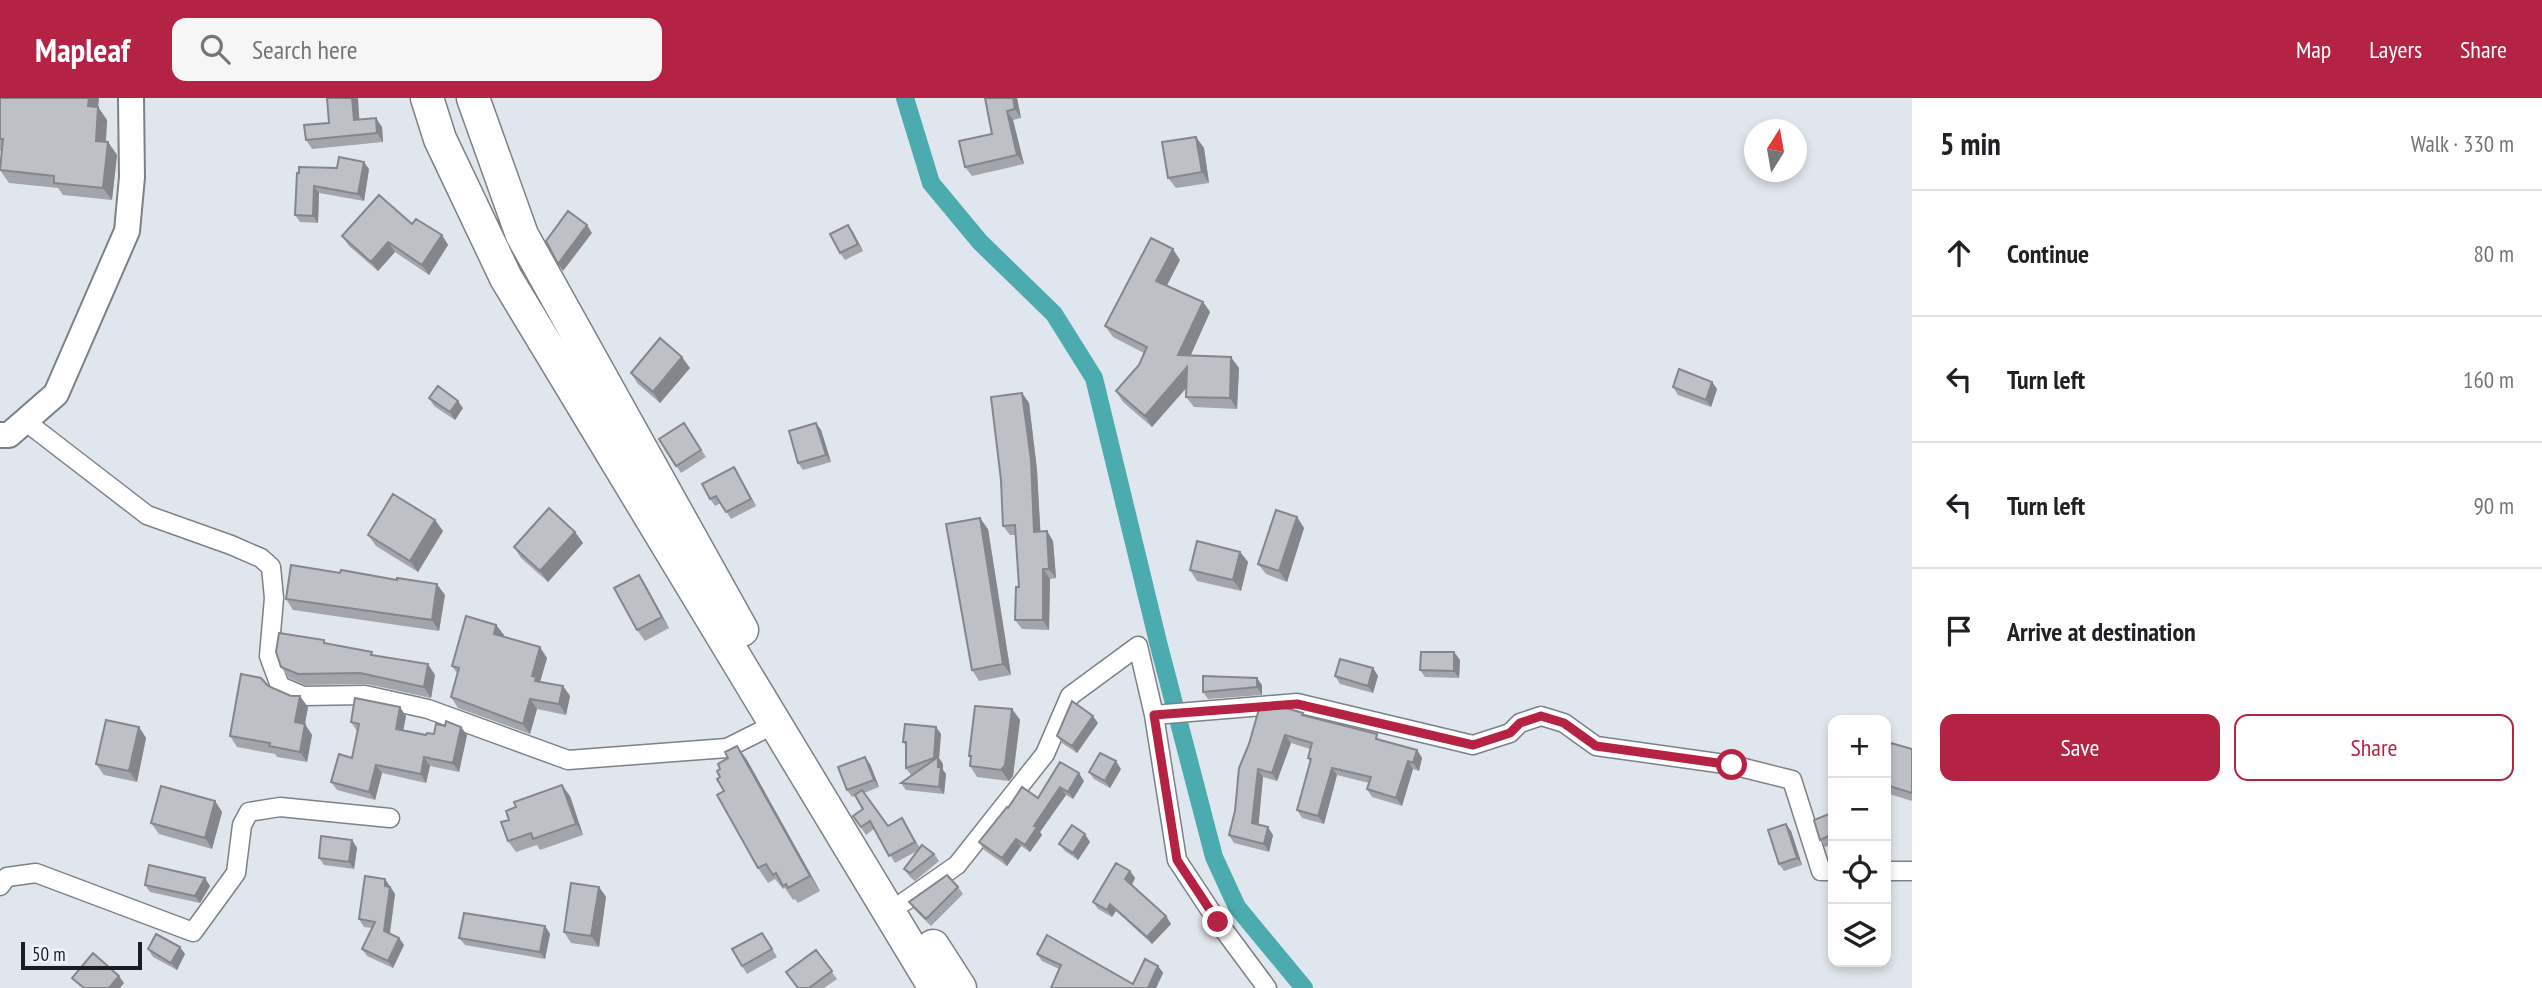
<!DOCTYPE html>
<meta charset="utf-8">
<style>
:root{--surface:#fff;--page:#f6f6f6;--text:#202124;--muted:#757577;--line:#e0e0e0;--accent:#b52344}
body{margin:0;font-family:"PT Sans Narrow",sans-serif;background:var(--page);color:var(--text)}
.controls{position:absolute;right:21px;bottom:21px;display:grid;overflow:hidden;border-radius:14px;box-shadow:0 4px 10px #0003}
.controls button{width:63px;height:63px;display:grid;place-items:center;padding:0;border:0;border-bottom:2px solid var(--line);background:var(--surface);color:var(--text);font:35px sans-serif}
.compass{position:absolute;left:1744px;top:21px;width:63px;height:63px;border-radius:50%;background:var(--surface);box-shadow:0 4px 10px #0003;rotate:11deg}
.scale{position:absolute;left:21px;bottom:18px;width:121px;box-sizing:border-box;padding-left:7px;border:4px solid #1b1d20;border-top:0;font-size:19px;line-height:24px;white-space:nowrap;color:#1b1d20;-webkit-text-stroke:5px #edf3fa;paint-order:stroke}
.stop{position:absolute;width:21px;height:21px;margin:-16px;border:5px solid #b52344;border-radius:50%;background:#fff}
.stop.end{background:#b52344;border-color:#fff;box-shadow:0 2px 7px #0008}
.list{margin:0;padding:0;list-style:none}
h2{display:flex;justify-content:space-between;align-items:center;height:91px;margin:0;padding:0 28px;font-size:30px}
h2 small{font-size:23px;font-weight:400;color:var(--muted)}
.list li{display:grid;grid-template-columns:46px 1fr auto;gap:21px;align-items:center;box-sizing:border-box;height:126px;padding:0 28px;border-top:2px solid var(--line)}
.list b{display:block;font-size:26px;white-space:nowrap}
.list em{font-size:23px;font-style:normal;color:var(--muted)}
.actions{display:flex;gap:14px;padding:21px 28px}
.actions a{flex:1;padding:16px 0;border:2px solid var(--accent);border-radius:14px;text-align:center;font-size:24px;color:var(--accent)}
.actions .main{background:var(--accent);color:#fff}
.icon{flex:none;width:38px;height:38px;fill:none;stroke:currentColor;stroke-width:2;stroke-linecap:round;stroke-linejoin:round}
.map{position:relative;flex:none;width:1912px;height:890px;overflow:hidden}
header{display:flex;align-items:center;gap:42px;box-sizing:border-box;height:98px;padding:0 35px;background:var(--accent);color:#fff}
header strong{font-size:33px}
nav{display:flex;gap:38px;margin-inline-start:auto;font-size:24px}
.search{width:490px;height:63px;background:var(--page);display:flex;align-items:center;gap:18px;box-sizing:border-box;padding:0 24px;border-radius:14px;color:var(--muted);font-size:26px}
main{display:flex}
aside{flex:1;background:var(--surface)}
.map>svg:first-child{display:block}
</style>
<header>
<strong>Mapleaf</strong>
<div class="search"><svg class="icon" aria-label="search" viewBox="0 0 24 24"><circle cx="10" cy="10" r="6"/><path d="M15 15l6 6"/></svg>Search here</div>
<nav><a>Map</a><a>Layers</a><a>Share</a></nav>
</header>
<main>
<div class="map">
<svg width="1912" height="890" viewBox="0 0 1912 890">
<rect width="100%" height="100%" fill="#e0e6ed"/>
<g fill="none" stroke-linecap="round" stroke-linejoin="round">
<path stroke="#4cabaf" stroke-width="18" d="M905 0 931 85 980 144 1054 216 1094 280 1158 544 1214 759 1237 809 1304 890"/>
<defs>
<path id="street" d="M25 323 147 417 231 447 261 460 271 469 274 500 269 558 280 588 303 598 365 597 428 611 568 662 727 650 775 626
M1154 617 1297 605 1473 647 1510 635 1520 625 1541 618 1564 625 1596 648 1732 667 1792 682 1821 773H1833
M1886 773H1912
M0 788 7 779 36 775 193 834 236 775 242 727 249 714 280 709 390 720
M904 804 957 767 1045 656 1070 598 1138 548 1154 617 1177 762 1218 824 1267 890"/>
<path id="secondary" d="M0 337H9L56 296 127 133 132 79 131 0"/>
<path id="highway" d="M427 0 440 41 506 180 935 890
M473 0 522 137 742 532
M933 848 960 890"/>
</defs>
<use href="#street" stroke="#7b8187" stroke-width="21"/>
<use href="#secondary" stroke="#7b8187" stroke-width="28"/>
<use href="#highway" stroke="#7b8187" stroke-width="35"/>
<use href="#street" stroke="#fff" stroke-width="18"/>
<use href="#secondary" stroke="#fff" stroke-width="24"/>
<use href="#highway" stroke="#fff" stroke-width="32"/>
</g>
<path fill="#a3a5ac" d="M0 0H99L98 9 107 22 106 44H108L117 57 112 102 63 97 58 90 9 85 0 72 2 53H0Z
M985 0H1017L1021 20 1013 22 1024 66 972 78 965 69 992 36Z
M359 22 382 29 383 44 312 51 306 42 329 25Z
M1196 39 1204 50 1209 85 1176 90 1168 80Z
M369 71 364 103 319 95 318 125 300 124 295 117 297 75Z
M853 134 863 153 845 162 840 155Z
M442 137 448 147 429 177 395 154 378 173 349 148 342 138Z
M1180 162 1167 187 1203 204 1210 214 1190 257 1239 270 1237 311 1194 309 1186 299 1187 289 1152 329 1123 304 1116 293 1139 267 1144 255 1113 239 1105 228Z
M690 270 660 305 638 286 631 275Z
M1712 284 1717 291 1711 309 1678 297 1673 289Z
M1022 295 1029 305 1037 372 1040 433H1047L1053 443 1056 480 1050 481 1049 532 1022 531 1015 522 1019 489 1016 437H1010L1003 428Z
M429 300 463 310 455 322 434 308Z
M684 325 706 359 681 375 659 341Z
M816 325 821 332 831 364 803 372 798 365Z
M734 369 756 408 731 421 721 405 715 408 710 401Z
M1297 419 1304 430 1287 484 1266 476 1258 466Z
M435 422 443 433 418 474 376 448 368 437Z
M988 431 1011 577 979 583 972 572Z
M575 434 583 445 548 484 521 460 514 449Z
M1240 454 1248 464 1241 493 1197 483 1190 472Z
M340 475 445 497 439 533 293 512 286 501Z
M646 488 669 530 645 543 637 532Z
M496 527 504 537 503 539 547 560 540 584 563 588 570 598 566 617 537 611 530 636 458 610 451 599 457 575 452 568Z
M324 542 327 546 374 557 435 577 431 600 367 586 305 587 289 580 281 569Z
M1454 554 1460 562 1459 580 1425 579 1420 572Z
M1373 570 1378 578 1373 595 1340 586 1335 578Z
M1262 587V597L1208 601 1203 594Z
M268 588 291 598 308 609 305 626 312 637 307 664 277 659 275 656 237 649 230 638Z
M1012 611 1020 622 1013 678 1009 683 977 679 970 668 971 661 969 658Z
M406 618 403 632 426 637 434 636 445 628 461 629 467 637 459 674 430 668 426 685 382 675 375 702 337 692 331 684 352 660 357 633 351 624Z
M1305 618 1417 652 1422 660 1419 673 1413 671 1402 708 1372 699 1367 691 1369 685 1337 677 1324 726 1302 720 1297 712 1310 663 1308 660 1310 651 1291 645 1277 683 1263 679 1258 727 1273 737 1269 754 1234 745 1229 737 1235 713 1239 670Z
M1098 625 1077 655 1062 645 1057 638Z
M139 629 146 640 137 684 104 677 96 666Z
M936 629 941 636 939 660 943 666V672L946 676 944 696 906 692 901 685 911 677 906 670V648L903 644Z
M737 648 747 662 820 793 798 805 795 801 793 802 785 790 783 791 775 781 768 785 758 770 724 693 720 679 728 660Z
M1912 651V703L1886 695V662Z
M1060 664 1084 683 1073 701 1066 697 1040 734 1042 737 1030 754 1021 748 1007 768 984 752 979 744 1008 710 1038 700Z
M870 666 879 689 864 695 888 728H907L920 750 934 756 939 763 915 783 910 779 904 771 919 752 895 765 874 731 866 737 853 718 863 711 855 698 852 699 847 692Z
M1121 671 1110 690 1094 681 1089 674Z
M570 698 583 737 540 752 537 747 516 754 508 743Z
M215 703 222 714 212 751 159 736 151 725Z
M1829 716 1833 722V746L1825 749 1820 742Z
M1791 733 1802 767 1784 773 1779 766Z
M352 742 357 750 354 771 324 767 319 760Z
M1090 744 1078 762 1065 753 1059 746Z
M1130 773 1135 780 1132 787 1166 818 1171 826 1152 846 1116 813 1112 819 1098 811 1093 804Z
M385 781 395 796 390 836 399 840 404 847 393 870 367 858 362 851 372 830 364 829 359 821Z
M145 787 210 788 200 805 150 794Z
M599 789 606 799 599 849 571 845 564 834Z
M958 789 963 796 931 828 914 811 909 804Z
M545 828 550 836 545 861 465 847 459 840Z
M767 842 777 859 747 876 742 868Z
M148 851 185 856 177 872 153 859Z
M816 852 837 881 824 890H797Z
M1037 856 1133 886 1158 868 1163 875 1156 890H1051L1059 871 1042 863Z"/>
<path fill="#85868c" d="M89 0H99L98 9 107 22 105 56 96 43 88 8Z
M352 0H358L360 31 354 22Z
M1013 0H1017L1021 20 1015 11Z
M1007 13 1013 22 1024 66 1017 57Z
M376 20 382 29 383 44 377 35Z
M1196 39 1204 50 1209 85 1202 74Z
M108 44 117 57 112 102 103 90Z
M364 64 369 71 364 103 358 96Z
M314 88 319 95 318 125 313 118Z
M587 127 592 135 563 173 558 166Z
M848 127 853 134 863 153 858 146Z
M442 137 448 147 429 177 422 167Z
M388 144 395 154 378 173 371 164Z
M1173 151 1180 162 1164 193 1156 183Z
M1203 204 1210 214 1186 268 1178 257Z
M682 259 690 270 660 305 653 294Z
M1231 259 1239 270 1237 311 1230 300Z
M1187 269 1195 280 1152 329 1145 318Z
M1712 284 1717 291 1711 309 1706 302Z
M1022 295 1029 305 1037 372 1041 443 1034 434Z
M458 303 463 310 455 322 450 314Z
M816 325 821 332 831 364 826 357Z
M734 369 739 377 756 408 751 401Z
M1297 419 1304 430 1287 484 1279 473Z
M980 420 988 431 1011 577 1003 566Z
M435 422 443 433 418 474 410 463Z
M1047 433 1053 443 1056 480 1049 471Z
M575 434 583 445 548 484 540 473Z
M1240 454 1248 464 1241 493 1233 482Z
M1043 471 1050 481 1049 532 1043 522Z
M639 477 646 488 669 530 662 519Z
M437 486 445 497 439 533 432 522Z
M496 527 504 537 501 547 494 536Z
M540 549 547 560 540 584 542 593 532 578Z
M1454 554 1460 562 1459 580 1454 573Z
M428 566 435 577 431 600 424 589Z
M1373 570 1378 578 1373 595 1368 588Z
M1257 580 1262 587V597L1257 589Z
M563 588 570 598 566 617 559 606Z
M300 598 308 609 303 635 295 624Z
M530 601 537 611 530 636 523 626Z
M400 609 406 618 402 639 396 631Z
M1012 611 1020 622 1013 678 1009 683 1001 672Z
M1093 618 1098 625 1077 655 1072 648Z
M305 626 312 637 307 664 300 654Z
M139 629 146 640 137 684 129 673Z
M461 629 467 637 459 674 453 665Z
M936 629 941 636 939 660 943 666V672L946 676 944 696 939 689 938 665 934 660Z
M1285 637 1291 645 1277 683 1272 675Z
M737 648 747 662 820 793 810 778Z
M1417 652 1422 660 1419 673 1413 665Z
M424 659 430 668 426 685 421 676Z
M865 659 870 666 879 689 874 682Z
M1116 663 1121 671 1110 690 1105 683Z
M1408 663 1413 671 1402 708 1396 700Z
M376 667 382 675 375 702 369 694Z
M1332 670 1337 677 1324 726 1318 718Z
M1258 671 1263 679 1258 733 1252 725Z
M1079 675 1084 683 1073 701 1068 694Z
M562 687 570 698 583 737 576 726Z
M1060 689 1066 697 1040 734 1042 737 1030 754 1025 747 1034 728Z
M215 703 222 714 212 751 205 740Z
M1786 726 1791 733 1802 767 1797 760Z
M1268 729 1273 737 1269 754 1264 746Z
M1085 736 1090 744 1078 762 1073 755Z
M1016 741 1021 748 1007 768 1002 760Z
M352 742 357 750 354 771 349 764Z
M1130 773 1135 780 1131 788 1125 781Z
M205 780 210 788 200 805 195 798Z
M385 781 395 796 389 840 384 833Z
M599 789 606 799 599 849 591 838Z
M1110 806 1116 813 1112 819 1107 812Z
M1166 818 1171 826 1152 846 1147 839Z
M545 828 550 836 545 861 540 854Z
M399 840 404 847 393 870 388 863Z
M180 849 185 856 177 872 171 865Z
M1158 868 1163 875 1156 890H1148Z
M119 878 124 885 120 890H109Z"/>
<path fill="#bec0c8" stroke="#85868c" stroke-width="2" d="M0 0H89L88 8 98 9 96 43 108 44 103 90 54 85V78L0 72 3 41H0Z
M327 0H352L354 22 376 20 377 35 306 42 304 27 329 25Z
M985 0H1013L1015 11 1007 13 1017 57 965 69 959 43 992 36Z
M1196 39 1202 74 1168 80 1162 44Z
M339 59 364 64 358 96 314 88 313 118 295 117 297 75H299V69L337 70Z
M379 97 412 126 416 121 442 137 422 167 388 144 371 164 342 138Z
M568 113 587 127 558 166 546 143Z
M848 127 858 146 840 155 830 136Z
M1151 140 1173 151 1156 183 1203 204 1178 257 1231 259 1230 300 1186 299 1187 269 1145 318 1116 293 1139 267 1147 249 1105 228Z
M660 240 682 259 653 294 631 275Z
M1679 271 1712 284 1706 302 1673 289Z
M438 288 458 303 450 314 429 300Z
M1022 295 1031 362 1034 434 1047 433 1049 471H1043V522H1015L1016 489H1019L1015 427 1003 428 1001 382 991 299Z
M684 325 701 352 676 368 659 341Z
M816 325 826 357 798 365 789 333Z
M734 369 751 401 726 414 716 398 710 401 702 386Z
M393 396 435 422 410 463 368 437Z
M549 410 575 434 540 473 514 449Z
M1276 412 1297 419 1279 473 1258 466Z
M980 420 1003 566 972 572 946 426Z
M1197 443 1240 454 1233 482 1190 472Z
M291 467 340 475 341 472 397 482V480L437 486 432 522 286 501Z
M639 477 662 519 637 532 614 490Z
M466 518 496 527 494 536 540 549 532 578 536 579 535 583 563 588 559 606 530 601 523 626 451 599 459 570 452 568Z
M279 535 324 542V545L372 554 371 557 428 566 424 589 360 575 298 576 281 569 276 554Z
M1421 554H1454V573L1420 572Z
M1340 561 1373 570 1368 588 1335 578Z
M241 576 261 580 268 588 291 598H300L295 624 305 626 300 654 269 648 270 645 230 638Z
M1203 578 1257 580V589L1203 594Z
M355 600 400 609 396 631 426 637 427 635 434 636 436 626 445 628 446 623 461 629 453 665 424 659 421 676 376 667 369 694 331 684 339 656 352 660 359 626 351 624Z
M1072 603 1093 618 1072 648 1057 638Z
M975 608 1012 611 1005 667 1001 672 970 668 971 658H969Z
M1282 609 1303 615 1302 617 1377 636 1376 641 1417 652 1413 665 1408 663 1396 700 1367 691 1371 679 1332 670 1318 718 1297 712 1311 661 1308 660 1312 645 1285 637 1272 675 1258 671 1252 725 1268 729 1264 746 1229 737 1235 713 1239 670 1249 646 1259 611Z
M106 622 139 629 129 673 96 666Z
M905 626 936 629 934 660 906 670V644H903Z
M1891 645 1912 651V695L1886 687V662Z
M737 648 810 778 788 790 786 786 783 788 776 775 773 777 766 766 758 770 717 697 724 693 717 681 720 679 717 673 720 671 718 666 728 660 725 654Z
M1100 655 1116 663 1105 683 1089 674Z
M865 659 874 682 847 692 838 669Z
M938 659V669H941L939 689 901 685Z
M1060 664 1079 675 1068 694 1060 689 1034 728 1037 729 1025 747 1016 741 1002 760 979 744 1007 709 1008 710 1022 689 1038 700Z
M562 687 576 726 533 741 531 735 508 743 501 724 509 722 506 713 516 709 514 704Z
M161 688 215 703 205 740 151 725Z
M862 692 888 728 902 720 915 744 889 758 870 723 861 729 853 718 863 711 855 697Z
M1829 716 1833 726V736L1820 742 1814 722Z
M1786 726 1797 760 1779 766 1768 732Z
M1072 727 1085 736 1073 755 1059 746Z
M321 738 352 742 349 764 319 760Z
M922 747 934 756 910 775 904 771Z
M1116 765 1130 773 1125 781 1166 818 1147 839 1110 806 1107 812 1093 804Z
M149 767 205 780 195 798 145 787Z
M947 777 958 789 926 821 909 804Z
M365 778 385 781V788L390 789 384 833 399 840 388 863 362 851 375 824 359 821Z
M571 785 599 789 591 838 564 834Z
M464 815 545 828 540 854 459 840Z
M762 835 772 851 742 868 732 851Z
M156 836 180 849 171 865 148 851Z
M1047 837 1133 886 1145 861 1158 868 1148 890H1051L1061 867 1037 856Z
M816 852 832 873 809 890H798L786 874Z
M93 855 119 878 109 890H84L72 880Z"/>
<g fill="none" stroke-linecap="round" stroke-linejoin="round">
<path stroke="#b52344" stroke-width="9" d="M1218 824 1177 762 1154 617 1297 606 1473 647 1510 635 1520 625 1541 618 1564 625 1596 648 1732 667"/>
</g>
</svg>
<div class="controls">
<button>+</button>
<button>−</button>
<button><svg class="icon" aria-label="locate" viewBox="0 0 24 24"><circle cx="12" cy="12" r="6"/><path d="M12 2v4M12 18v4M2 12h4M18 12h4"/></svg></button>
<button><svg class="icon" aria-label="layers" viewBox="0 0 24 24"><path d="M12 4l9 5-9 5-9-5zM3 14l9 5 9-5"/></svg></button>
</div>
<svg class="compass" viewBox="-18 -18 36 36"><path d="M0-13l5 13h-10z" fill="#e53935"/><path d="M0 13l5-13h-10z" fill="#757577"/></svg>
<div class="scale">50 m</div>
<div class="stop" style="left:1732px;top:667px"></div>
<div class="stop end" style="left:1218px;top:824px"></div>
</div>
<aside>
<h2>5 min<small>Walk · 330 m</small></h2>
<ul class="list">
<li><svg class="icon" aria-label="ahead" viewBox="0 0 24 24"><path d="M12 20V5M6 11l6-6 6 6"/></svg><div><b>Continue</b></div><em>80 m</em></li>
<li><svg class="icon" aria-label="left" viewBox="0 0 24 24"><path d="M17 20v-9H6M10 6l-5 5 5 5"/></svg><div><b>Turn left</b></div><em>160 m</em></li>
<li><svg class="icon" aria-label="left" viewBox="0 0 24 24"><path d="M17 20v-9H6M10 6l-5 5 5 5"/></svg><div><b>Turn left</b></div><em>90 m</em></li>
<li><svg class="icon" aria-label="arrive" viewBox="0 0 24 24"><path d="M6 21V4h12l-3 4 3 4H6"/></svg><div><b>Arrive at destination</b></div></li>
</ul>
<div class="actions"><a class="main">Save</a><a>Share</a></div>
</aside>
</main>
